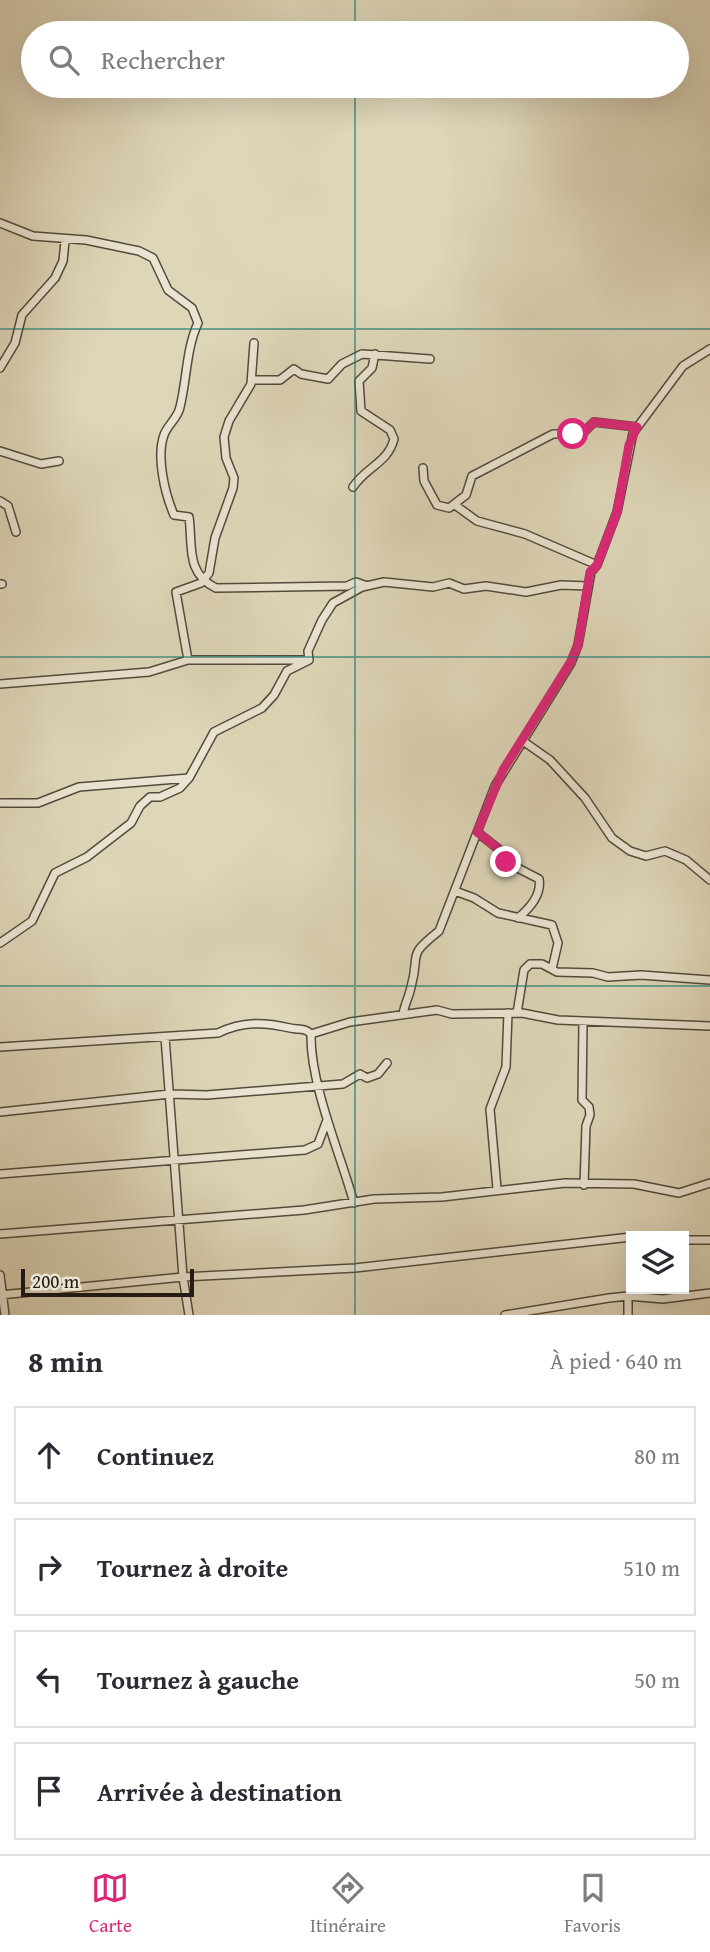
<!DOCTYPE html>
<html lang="fr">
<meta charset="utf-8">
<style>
:root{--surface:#fff;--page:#f7f7f7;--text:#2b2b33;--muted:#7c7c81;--line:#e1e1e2;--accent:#db2777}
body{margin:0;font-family:"Gentium Book Plus",serif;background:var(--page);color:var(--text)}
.controls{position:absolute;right:21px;bottom:21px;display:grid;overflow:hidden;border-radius:0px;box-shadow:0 7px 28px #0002}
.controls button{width:63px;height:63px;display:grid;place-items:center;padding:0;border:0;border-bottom:2px solid var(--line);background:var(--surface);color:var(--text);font:35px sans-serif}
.scale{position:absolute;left:21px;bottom:18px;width:173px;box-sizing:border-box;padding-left:7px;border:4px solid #251d13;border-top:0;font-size:19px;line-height:24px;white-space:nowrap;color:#251d13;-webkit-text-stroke:5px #eae4d2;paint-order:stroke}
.stop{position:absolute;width:21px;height:21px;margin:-16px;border:5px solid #db2777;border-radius:50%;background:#fff}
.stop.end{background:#db2777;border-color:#fff;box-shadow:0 2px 7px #0008}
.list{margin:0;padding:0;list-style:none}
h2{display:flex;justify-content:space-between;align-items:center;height:91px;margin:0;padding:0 28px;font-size:30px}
h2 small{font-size:23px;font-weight:400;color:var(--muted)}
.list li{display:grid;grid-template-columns:46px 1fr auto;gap:21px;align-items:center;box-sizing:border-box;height:98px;margin:0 14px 14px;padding:0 14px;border:2px solid var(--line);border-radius:0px}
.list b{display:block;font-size:26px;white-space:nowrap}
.list em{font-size:23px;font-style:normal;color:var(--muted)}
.icon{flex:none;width:38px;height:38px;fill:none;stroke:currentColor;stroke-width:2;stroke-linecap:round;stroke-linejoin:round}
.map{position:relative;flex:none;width:710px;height:1315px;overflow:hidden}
.search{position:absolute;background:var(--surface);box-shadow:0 7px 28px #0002;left:21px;right:21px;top:21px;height:77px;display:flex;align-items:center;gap:18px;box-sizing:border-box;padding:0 24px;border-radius:38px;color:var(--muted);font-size:26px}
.sheet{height:539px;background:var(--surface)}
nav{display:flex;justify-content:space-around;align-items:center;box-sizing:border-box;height:98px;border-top:2px solid var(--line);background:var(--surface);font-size:19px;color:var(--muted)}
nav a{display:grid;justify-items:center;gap:4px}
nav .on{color:var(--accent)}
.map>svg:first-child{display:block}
</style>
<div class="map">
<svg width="710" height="1315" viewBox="0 0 710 1315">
<rect width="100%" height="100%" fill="#ded6b9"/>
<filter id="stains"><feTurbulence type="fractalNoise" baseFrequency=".00286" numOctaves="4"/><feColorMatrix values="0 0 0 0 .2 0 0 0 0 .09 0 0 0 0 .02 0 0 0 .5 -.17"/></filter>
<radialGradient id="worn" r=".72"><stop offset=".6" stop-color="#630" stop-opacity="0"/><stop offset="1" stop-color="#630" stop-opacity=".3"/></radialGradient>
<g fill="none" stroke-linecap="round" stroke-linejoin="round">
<defs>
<path id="minor" d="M0 223 33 236 86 240 139 251 153 258 168 290 192 308 198 323C186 349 187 379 180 407 178 418 168 424 164 435 156 457 165 494 174 515L189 517C193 545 185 573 216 588L347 586 356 582 367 586
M0 368 15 343 22 315 55 278 63 261 65 241
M252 380H280L294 369 301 374 328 379 342 364 362 354 430 359
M0 451 41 464 59 461
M423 468 424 481 437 505 449 508 466 495 472 476 553 434H582L594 422 637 427
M353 487C366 467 388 463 394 439L390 430 361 411 359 381 372 368 375 354
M0 501 8 506 16 532
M455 505 477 521 525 534 597 565
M0 584H2
M188 660 176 592 201 583 209 573 215 538 233 488 234 478 226 458 224 437 229 421 251 384 254 343
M309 660 308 651 322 620 333 603 362 587 384 582 433 587 449 583 464 589 486 586 526 592 561 585 588 586
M0 684 149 672 188 660H305
M523 741 550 760 585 798 612 838 630 851 646 856 665 851 686 860 710 880
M0 803H38L79 787 189 778
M477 832 505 854 506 862 539 879C542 895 530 908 518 918
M455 891 474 898 498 913 552 925 558 943 552 969
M0 943 32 921 55 873 87 857 118 833 131 823 140 806 150 797H160L180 788 189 778 214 732 262 708 274 695 287 671 309 660
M517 1013 524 970 530 964H542L557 972 593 973 608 977 641 975 710 980
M403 1014C405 1003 409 997 411 987 421 952 405 958 439 931L495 786 571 663 578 645 591 572 597 565 617 512 633 433 683 366 710 349
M583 1021 582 1100 589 1107 590 1115 586 1126 584 1185
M311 1034 350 1022 437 1010 452 1014 522 1013 558 1020 710 1026
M311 1034C310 1084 340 1153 354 1203
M165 1037 183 1277 189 1315
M0 1047 218 1033C243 1021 264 1022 290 1028 298 1030 304 1027 311 1034
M0 1112 170 1094 207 1095 343 1084 360 1074 367 1078 378 1074 387 1063
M0 1174 305 1150 318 1144 327 1120
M497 1189 490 1109 506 1067 508 1013
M0 1234 304 1210 374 1199 442 1197 565 1183 634 1184 679 1193 710 1183
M684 1240H710
M0 1275 5 1315
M0 1295 183 1277 355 1268 631 1237
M505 1315 609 1298 628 1296 663 1299 710 1293
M628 1315V1296"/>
</defs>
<use href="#minor" stroke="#534b3c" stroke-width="10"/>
<use href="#minor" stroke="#eae4d2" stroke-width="7"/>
</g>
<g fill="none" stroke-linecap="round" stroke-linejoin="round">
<path stroke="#db2777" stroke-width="9" d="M506 862 505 854 477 832 503 770 570 663 578 645 590 572 597 565 617 512 629 445 637 427 594 422 582 434H573"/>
</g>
<path fill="none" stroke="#0f766e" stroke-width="2" stroke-opacity="0.55" d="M355 0V33M355 86V1315M0 329H710M0 657H710M0 986H710"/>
<rect width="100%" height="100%" filter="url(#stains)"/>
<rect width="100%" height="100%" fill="url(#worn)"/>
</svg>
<div class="controls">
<button><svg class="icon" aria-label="layers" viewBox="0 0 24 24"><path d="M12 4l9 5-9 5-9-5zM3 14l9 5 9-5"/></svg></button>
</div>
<div class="scale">200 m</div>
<div class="stop" style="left:573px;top:434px"></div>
<div class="stop end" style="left:506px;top:862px"></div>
<div class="search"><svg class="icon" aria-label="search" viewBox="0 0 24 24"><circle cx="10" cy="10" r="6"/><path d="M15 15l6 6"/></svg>Rechercher</div>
</div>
<section class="sheet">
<h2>8 min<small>À pied · 640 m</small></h2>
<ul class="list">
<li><svg class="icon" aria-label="ahead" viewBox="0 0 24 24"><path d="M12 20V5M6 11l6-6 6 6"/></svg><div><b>Continuez</b></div><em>80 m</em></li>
<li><svg class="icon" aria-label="right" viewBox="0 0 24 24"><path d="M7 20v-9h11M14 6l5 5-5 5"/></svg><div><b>Tournez à droite</b></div><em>510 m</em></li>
<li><svg class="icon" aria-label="left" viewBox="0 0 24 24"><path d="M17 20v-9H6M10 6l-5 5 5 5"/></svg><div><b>Tournez à gauche</b></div><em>50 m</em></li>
<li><svg class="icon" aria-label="arrive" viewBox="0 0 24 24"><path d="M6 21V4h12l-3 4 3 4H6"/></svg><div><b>Arrivée à destination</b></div></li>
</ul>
</section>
<nav>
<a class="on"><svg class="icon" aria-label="map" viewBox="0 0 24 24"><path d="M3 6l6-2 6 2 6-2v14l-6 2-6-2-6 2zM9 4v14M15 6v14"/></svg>Carte</a>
<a><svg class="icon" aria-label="directions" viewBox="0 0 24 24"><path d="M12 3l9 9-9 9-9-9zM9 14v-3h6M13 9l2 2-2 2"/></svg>Itinéraire</a>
<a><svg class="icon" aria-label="saved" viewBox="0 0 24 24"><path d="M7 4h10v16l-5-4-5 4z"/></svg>Favoris</a>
</nav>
